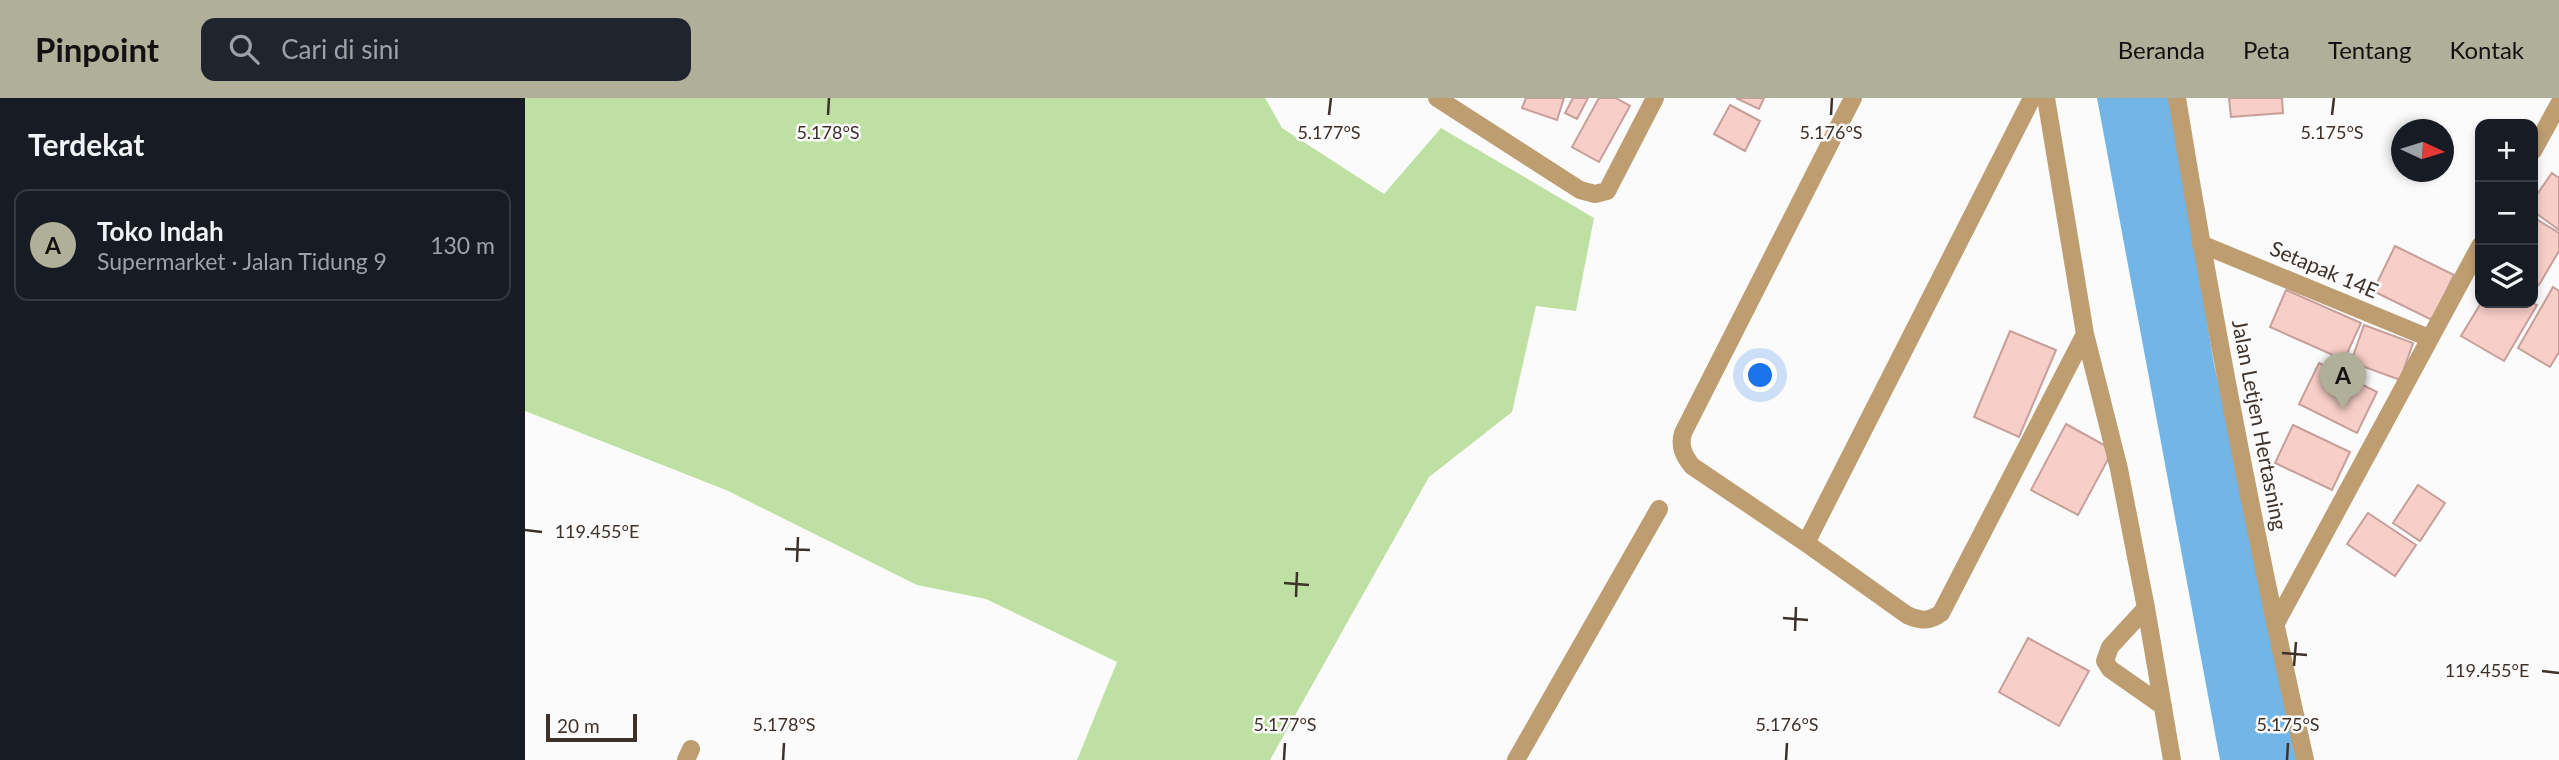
<!DOCTYPE html>
<html lang="id">
<meta charset="utf-8">
<style>
:root{--surface:#171b24;--page:#20242c;--text:#f1f3f6;--muted:#9ea1a6;--line:#363941;--accent:#b0af99}
body{margin:0;font-family:Lato,sans-serif;background:var(--page);color:var(--text)}
.controls{position:absolute;right:21px;top:21px;display:grid;overflow:hidden;border-radius:14px;box-shadow:0 4px 10px #0003}
.controls button{width:63px;height:63px;display:grid;place-items:center;padding:0;border:0;border-bottom:2px solid var(--line);background:var(--surface);color:var(--text);font:35px sans-serif}
.compass{position:absolute;left:1866px;top:21px;width:63px;height:63px;border-radius:50%;background:var(--surface);box-shadow:0 4px 10px #0003;rotate:94deg}
.scale{position:absolute;left:21px;bottom:18px;width:91px;box-sizing:border-box;padding-left:7px;border:4px solid #3e3129;border-top:0;font-size:19px;line-height:24px;white-space:nowrap;color:#3e3129;-webkit-text-stroke:5px #fbfbfb;paint-order:stroke}
.you{position:absolute;left:1236px;top:278px;width:24px;height:24px;margin:-18px;border:5px solid #fff;border-radius:50%;background:#1a73e8;box-shadow:0 0 0 10px #1a73e833}
.badge{display:grid;place-items:center;width:46px;height:46px;border-radius:50%;background:var(--accent);color:#111;font-size:23px;font-weight:700}
.pin{position:absolute;translate:-50% -58px;filter:drop-shadow(0 2px 4px #0008)}
.pin::after{content:'';position:absolute;top:37px;width:24px;height:21px;background:inherit;clip-path:polygon(0 0,100% 0,50% 100%)}
.list{margin:0;padding:0;list-style:none}
h2{display:flex;justify-content:space-between;align-items:center;height:91px;margin:0;padding:0 28px;font-size:30px}
h2 small{font-size:23px;font-weight:400;color:var(--muted)}
.list li{display:grid;grid-template-columns:46px 1fr auto;gap:21px;align-items:center;box-sizing:border-box;height:112px;margin:0 14px 14px;padding:0 14px;border:2px solid var(--line);border-radius:14px}
.list b{display:block;font-size:26px;white-space:nowrap}
.list p{margin:0;font-size:23px;white-space:nowrap;color:var(--muted)}
.list em{font-size:23px;font-style:normal;color:var(--muted)}
.icon{flex:none;width:38px;height:38px;fill:none;stroke:currentColor;stroke-width:2;stroke-linecap:round;stroke-linejoin:round}
.map{position:relative;flex:none;width:2034px;height:662px;overflow:hidden}
header{display:flex;align-items:center;gap:42px;box-sizing:border-box;height:98px;padding:0 35px;background:var(--accent);color:#111}
header strong{font-size:33px}
nav{display:flex;gap:38px;margin-inline-start:auto;font-size:24px}
.search{width:490px;height:63px;background:var(--page);display:flex;align-items:center;gap:18px;box-sizing:border-box;padding:0 24px;border-radius:14px;color:var(--muted);font-size:26px}
main{display:flex}
aside{flex:1;background:var(--surface)}
.map>svg:first-child{display:block}
</style>
<header>
<strong>Pinpoint</strong>
<div class="search"><svg class="icon" aria-label="search" viewBox="0 0 24 24"><circle cx="10" cy="10" r="6"/><path d="M15 15l6 6"/></svg>Cari di sini</div>
<nav><a>Beranda</a><a>Peta</a><a>Tentang</a><a>Kontak</a></nav>
</header>
<main>
<aside>
<h2>Terdekat<small></small></h2>
<ul class="list">
<li><span class="badge">A</span><div><b>Toko Indah</b><p>Supermarket · Jalan Tidung 9</p></div><em>130 m</em></li>
</ul>
</aside>
<div class="map">
<svg width="2034" height="662" viewBox="0 0 2034 662">
<rect width="100%" height="100%" fill="#fbfbfb"/>
<path fill="#bee1a3" d="M0 0H740L757 30 859 96 916 30 1069 120 1051 213 1011 208 987 314 904 379 745 662H552L592 564 461 501 392 487 201 392 0 313Z"/>
<path fill="#72b5e7" d="M1572 0H1645L1689 266 1776 662H1695Z"/>
<path fill="#f8cec8" stroke="#c79f9a" stroke-width="2" d="M1001 0H1039L1032 22 997 10Z
M1048 0H1063L1052 21 1040 15Z
M1074 0H1091L1105 8 1074 64 1047 49Z
M1211 0H1239L1234 11Z
M1704 0H1757L1758 15 1706 19Z
M1205 7 1235 23 1220 53 1189 36Z
M2027 75 2034 80V132L2008 113V102Z
M2008 119 2034 135V153L2014 187 2008 183Z
M1870 148 1929 177 1907 222 1848 193Z
M2028 189 2034 193V254L2025 269 1993 250Z
M1761 192 1836 225 1819 262 1745 229Z
M1956 205H2007L2012 207 1979 263 1936 238Z
M1839 227 1888 245 1875 282 1826 264Z
M1485 233 1531 252 1494 339 1449 319Z
M1794 265 1852 294 1832 335 1774 306Z
M1541 326 1588 352 1553 417 1506 392Z
M1768 327 1825 354 1807 392 1750 365Z
M1893 387 1920 405 1895 443 1868 425Z
M1843 415 1891 447 1870 478 1822 446Z
M1503 540 1564 573 1534 628 1474 594Z"/>
<g fill="none" stroke-linecap="round" stroke-linejoin="round">
<path stroke="#be9d70" stroke-width="18" d="M912 0 1055 92 1070 96 1082 93 1130 0
M1328 0 1158 335C1154 348 1159 358 1167 368L1281 445 1382 517C1395 523 1404 524 1416 515L1560 236
M1521 0 1560 236 1594 371 1621 510 1647 662
M1652 0C1688 222 1731 443 1780 662
M2008 53 2034 6
M1676 146 1904 240
M1281 445 1507 0
M1621 510 1585 549 1580 563 1585 571 1638 608
M1750 527 1955 148
M161 662 166 651
M991 662 1134 411"/>
</g>
<path fill="none" stroke="#3e3129" stroke-width="2.5" d="M303 17 304 0M804 17 806 0M1306 17 1307 0M1807 17 1809 0M0 432 17 434M260 451 285 452M272 464 273 439M759 485 784 487M771 499 772 474M1258 520 1283 522M1270 533 1271 509M1757 555 1782 557M1769 568 1771 544M2017 573 2034 575M258 662 259 645M759 662 760 645M1261 662 1262 645M1762 662 1763 645"/>
<g text-anchor="middle" stroke-width="5" stroke-linejoin="round" paint-order="stroke">
<g font-size="21" fill="#3e3129" stroke="#fbfbfb">
<text transform="translate(1799 172) rotate(23)" y="7">Setapak 14E</text>
<text transform="translate(1734 327) rotate(79)" y="7">Jalan Letjen Hertasning</text>
</g>
</g>
<g font-size="18" text-anchor="middle" fill="#3e3129" stroke="#fbfbfb" stroke-width="5" stroke-linejoin="round" paint-order="stroke">
<text x="1306" y="41">5.176°S</text>
<text x="1807" y="41">5.175°S</text>
<text x="303" y="41">5.178°S</text>
<text x="804" y="41">5.177°S</text>
<text x="72" y="440">119.455°E</text>
<text x="1962" y="579">119.455°E</text>
<text x="259" y="633">5.178°S</text>
<text x="760" y="633">5.177°S</text>
<text x="1262" y="633">5.176°S</text>
<text x="1763" y="633">5.175°S</text>
</g>
</svg>
<div class="controls">
<button>+</button>
<button>−</button>
<button><svg class="icon" aria-label="layers" viewBox="0 0 24 24"><path d="M12 4l9 5-9 5-9-5zM3 14l9 5 9-5"/></svg></button>
</div>
<svg class="compass" viewBox="-18 -18 36 36"><path d="M0-13l5 13h-10z" fill="#e53935"/><path d="M0 13l5-13h-10z" fill="#9ea1a6"/></svg>
<div class="scale">20 m</div>
<div class="you"></div>
<div class="pin badge" style="left:1818px;top:312px">A</div>
</div>
</main>
